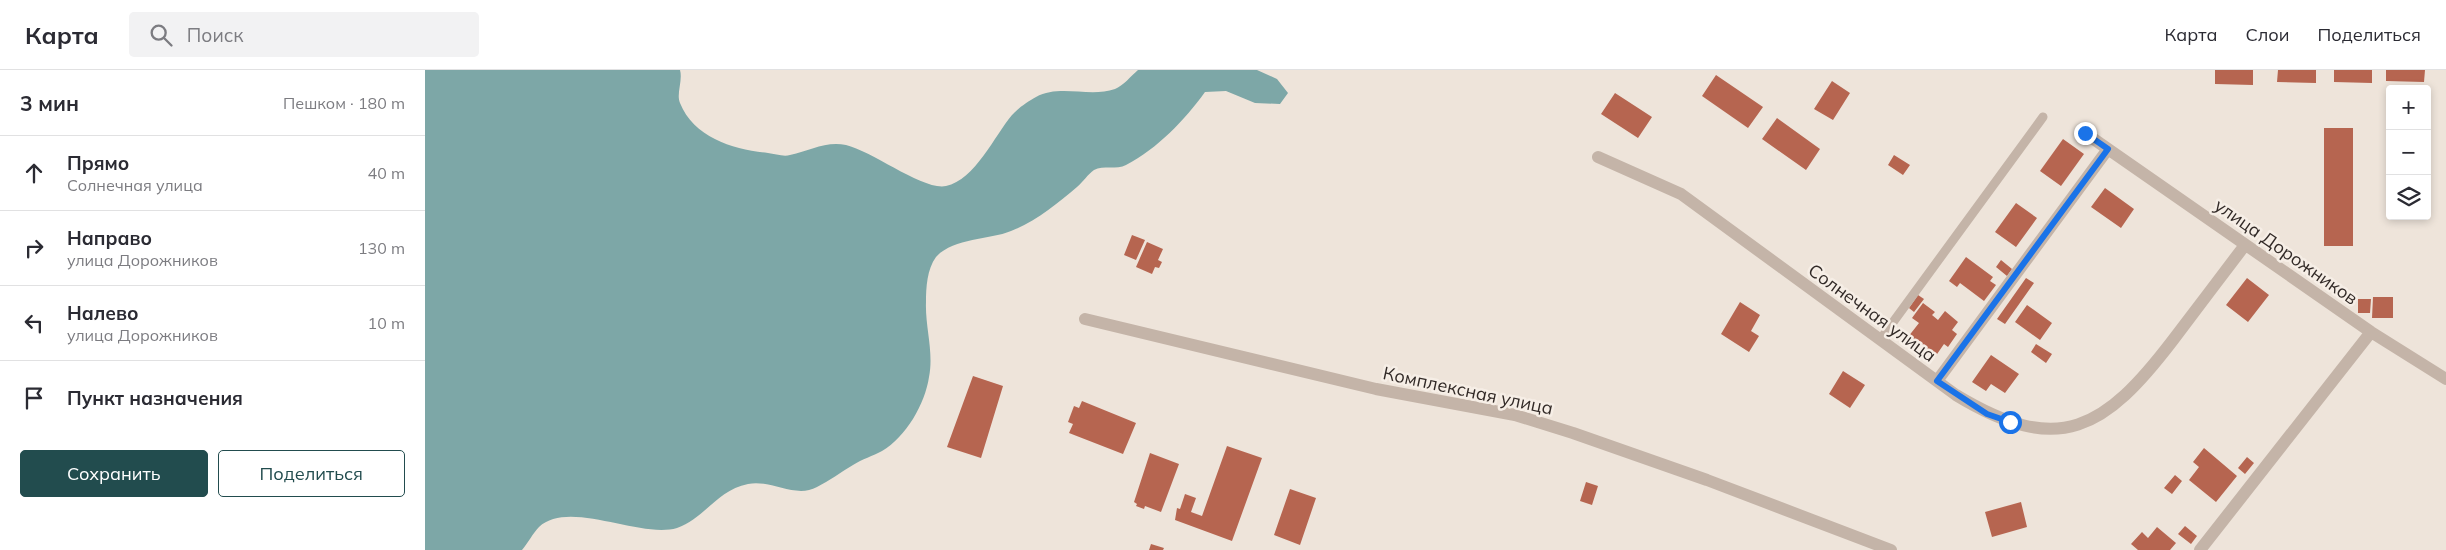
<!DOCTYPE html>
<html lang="ru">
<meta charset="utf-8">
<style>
:root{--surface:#fff;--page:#f2f2f3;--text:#2b2b33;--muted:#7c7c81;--line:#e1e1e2;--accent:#224c4e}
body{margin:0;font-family:Mulish,sans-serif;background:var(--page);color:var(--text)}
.controls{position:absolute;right:15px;top:15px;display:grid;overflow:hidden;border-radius:5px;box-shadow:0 2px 8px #0003}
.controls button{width:45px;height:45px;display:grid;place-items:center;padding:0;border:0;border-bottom:1px solid var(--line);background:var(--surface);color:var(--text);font:25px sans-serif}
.stop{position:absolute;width:15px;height:15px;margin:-11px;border:4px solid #1a73e8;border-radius:50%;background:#fff}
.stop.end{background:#1a73e8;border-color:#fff;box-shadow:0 1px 5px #0008}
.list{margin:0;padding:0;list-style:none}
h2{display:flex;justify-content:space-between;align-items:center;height:65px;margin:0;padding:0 20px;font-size:21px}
h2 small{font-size:16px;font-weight:400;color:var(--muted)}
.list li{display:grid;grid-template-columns:32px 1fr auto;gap:15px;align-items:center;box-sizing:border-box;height:75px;padding:0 20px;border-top:1px solid var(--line)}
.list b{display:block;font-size:19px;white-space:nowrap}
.list p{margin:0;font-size:16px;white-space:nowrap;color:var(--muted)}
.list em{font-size:16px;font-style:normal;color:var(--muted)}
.actions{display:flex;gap:10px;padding:15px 20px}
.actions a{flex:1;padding:11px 0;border:1px solid var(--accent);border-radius:5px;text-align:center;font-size:18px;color:var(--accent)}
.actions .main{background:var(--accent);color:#fff}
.icon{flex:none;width:28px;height:28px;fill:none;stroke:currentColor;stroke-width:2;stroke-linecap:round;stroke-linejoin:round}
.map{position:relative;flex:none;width:2021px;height:480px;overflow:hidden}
header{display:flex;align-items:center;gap:30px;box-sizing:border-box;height:70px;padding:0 25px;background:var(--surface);border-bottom:1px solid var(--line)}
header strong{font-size:24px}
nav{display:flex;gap:28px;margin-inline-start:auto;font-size:18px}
.search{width:350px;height:45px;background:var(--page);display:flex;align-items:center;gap:12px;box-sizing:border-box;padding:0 18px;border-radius:5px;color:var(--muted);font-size:19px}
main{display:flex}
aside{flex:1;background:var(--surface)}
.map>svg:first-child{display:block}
</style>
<header>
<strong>Карта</strong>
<div class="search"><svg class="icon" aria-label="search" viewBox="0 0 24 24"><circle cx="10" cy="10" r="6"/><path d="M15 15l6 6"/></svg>Поиск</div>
<nav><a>Карта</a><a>Слои</a><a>Поделиться</a></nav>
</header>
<main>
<aside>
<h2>3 мин<small>Пешком · 180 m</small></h2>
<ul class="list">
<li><svg class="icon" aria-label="ahead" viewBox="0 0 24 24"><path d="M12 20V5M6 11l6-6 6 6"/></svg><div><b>Прямо</b><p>Солнечная улица</p></div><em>40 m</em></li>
<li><svg class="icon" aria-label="right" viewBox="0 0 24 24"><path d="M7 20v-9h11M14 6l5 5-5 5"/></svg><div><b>Направо</b><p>улица Дорожников</p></div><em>130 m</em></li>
<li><svg class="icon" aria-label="left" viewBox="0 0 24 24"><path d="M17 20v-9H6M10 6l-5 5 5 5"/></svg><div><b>Налево</b><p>улица Дорожников</p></div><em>10 m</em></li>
<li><svg class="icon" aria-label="arrive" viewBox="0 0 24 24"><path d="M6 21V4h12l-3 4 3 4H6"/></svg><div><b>Пункт назначения</b></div></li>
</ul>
<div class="actions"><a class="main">Сохранить</a><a>Поделиться</a></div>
</aside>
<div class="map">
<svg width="2021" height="480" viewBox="0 0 2021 480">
<rect width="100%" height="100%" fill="#eee4da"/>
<path fill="#7da7a7" d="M0 0H255C258 11 251 24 255 33 269 68 310 80 343 83 350 84 359 87 365 85 385 81 400 71 421 75 447 81 499 121 521 116 550 110 570 65 587 45 593 38 604 31 611 27 635 14 665 28 690 19 698 16 706 6 713 0H832L852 9 863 23 855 34 830 33 801 21 780 22C759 51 733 78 701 95 692 100 678 95 669 100 663 104 658 112 652 117 633 133 610 152 586 161 564 170 528 168 511 187 502 199 501 218 501 232 500 257 509 282 504 307 500 334 481 367 457 381 448 386 437 389 428 395 416 402 404 411 392 417 370 429 346 409 323 414 292 420 279 449 252 458 215 469 144 429 114 457 108 463 103 473 97 480H0Z"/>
<path fill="#b66550" d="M1790 0H1828V15L1790 14Z
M1853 0H1891V13L1852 12Z
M1909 0H1947V13L1909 12Z
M1961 0H2000L1999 12 1961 11Z
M1291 5 1338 37 1323 58 1277 26Z
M1407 11 1425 23 1408 50 1389 39Z
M1190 23 1227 47 1213 68 1176 44Z
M1352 48 1395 79 1381 100 1337 69Z
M1899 58H1928V176H1899Z
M1638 69 1659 84 1636 116 1615 101Z
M1469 85 1485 95 1478 105 1463 95Z
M1680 118 1709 139 1696 158 1666 137Z
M1591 133 1612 148 1591 177 1570 162Z
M707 165 720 170 711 190 699 185Z
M722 172 738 179 733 190 737 192 734 198 730 197 727 204 711 197Z
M1541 187 1568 207 1565 211 1571 215 1559 231 1535 213 1532 217 1524 211Z
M1576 190 1587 199 1582 206 1571 197Z
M1601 208 1609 213 1580 254 1572 249Z
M1822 208 1844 225 1823 252 1801 235Z
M1493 225 1499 229 1489 242 1484 238Z
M1948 227H1968V248H1947Z
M1933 229H1946L1945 243H1933Z
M1315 232 1335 245 1326 261 1334 266 1324 282 1296 264Z
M1498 233 1510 242 1507 245 1513 250 1520 241 1533 252 1527 260 1532 264 1523 277 1519 274 1510 287 1483 267 1494 253 1487 248Z
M1602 235 1627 253 1615 270 1590 252Z
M1611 274 1627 284 1621 293 1606 282Z
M1566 285 1594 304 1580 323 1566 314 1561 321 1547 312Z
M1418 301 1440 315 1425 338 1404 324Z
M548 306 578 316 556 388 522 377Z
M657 331 711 353 698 384 644 363 648 354 643 352 649 336 654 338Z
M802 376 837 388 807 471 750 450 752 438 755 439 760 424 771 428 766 442 777 446Z
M1779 378 1812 406 1791 432 1764 410 1774 397 1768 392Z
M725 383 754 394 736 442 720 436 719 439 711 436 712 434 709 432Z
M1822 387 1829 393 1820 404 1813 398Z
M1750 405 1757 411 1747 424 1739 418Z
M1161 412 1173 416 1167 435 1155 431Z
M865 419 891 428 875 475 849 465Z
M1596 432 1602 457 1567 467 1560 442Z
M1760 456 1772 466 1766 474 1753 464Z
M1732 457 1751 473 1745 480H1713L1706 474 1717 462 1723 468Z
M726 474 739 478 738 480H724Z"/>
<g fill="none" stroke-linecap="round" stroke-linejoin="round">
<path stroke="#c4b4a8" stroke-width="9" d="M1455 270 1618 47"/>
<path stroke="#c4b4a8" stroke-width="12" d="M1660 63 1946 262 2021 309
M1173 87 1256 124 1531 325C1635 388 1680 359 1748 270 1772 238 1796 207 1820 175
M660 249 951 319 1090 345 1148 363 1282 410 1466 480
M1512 311 1683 79
M1775 480 1946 262"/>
</g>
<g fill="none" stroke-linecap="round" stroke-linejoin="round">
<path stroke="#1a73e8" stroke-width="6" d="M1585 352 1562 344 1512 311 1683 79 1660 63"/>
</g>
<g text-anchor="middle" stroke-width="5" stroke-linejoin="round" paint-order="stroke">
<g font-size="18" fill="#322a27" stroke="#f6eee6">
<text transform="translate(1861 182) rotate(35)" y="6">улица Дорожников</text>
<text transform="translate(1447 243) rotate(36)" y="6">Солнечная улица</text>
<text transform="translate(1043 321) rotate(12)" y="6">Комплексная улица</text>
</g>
</g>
</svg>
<div class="controls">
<button>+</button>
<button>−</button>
<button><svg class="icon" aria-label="layers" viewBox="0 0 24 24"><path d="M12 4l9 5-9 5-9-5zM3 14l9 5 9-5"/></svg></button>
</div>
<div class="stop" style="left:1585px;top:352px"></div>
<div class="stop end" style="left:1660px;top:63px"></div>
</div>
</main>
